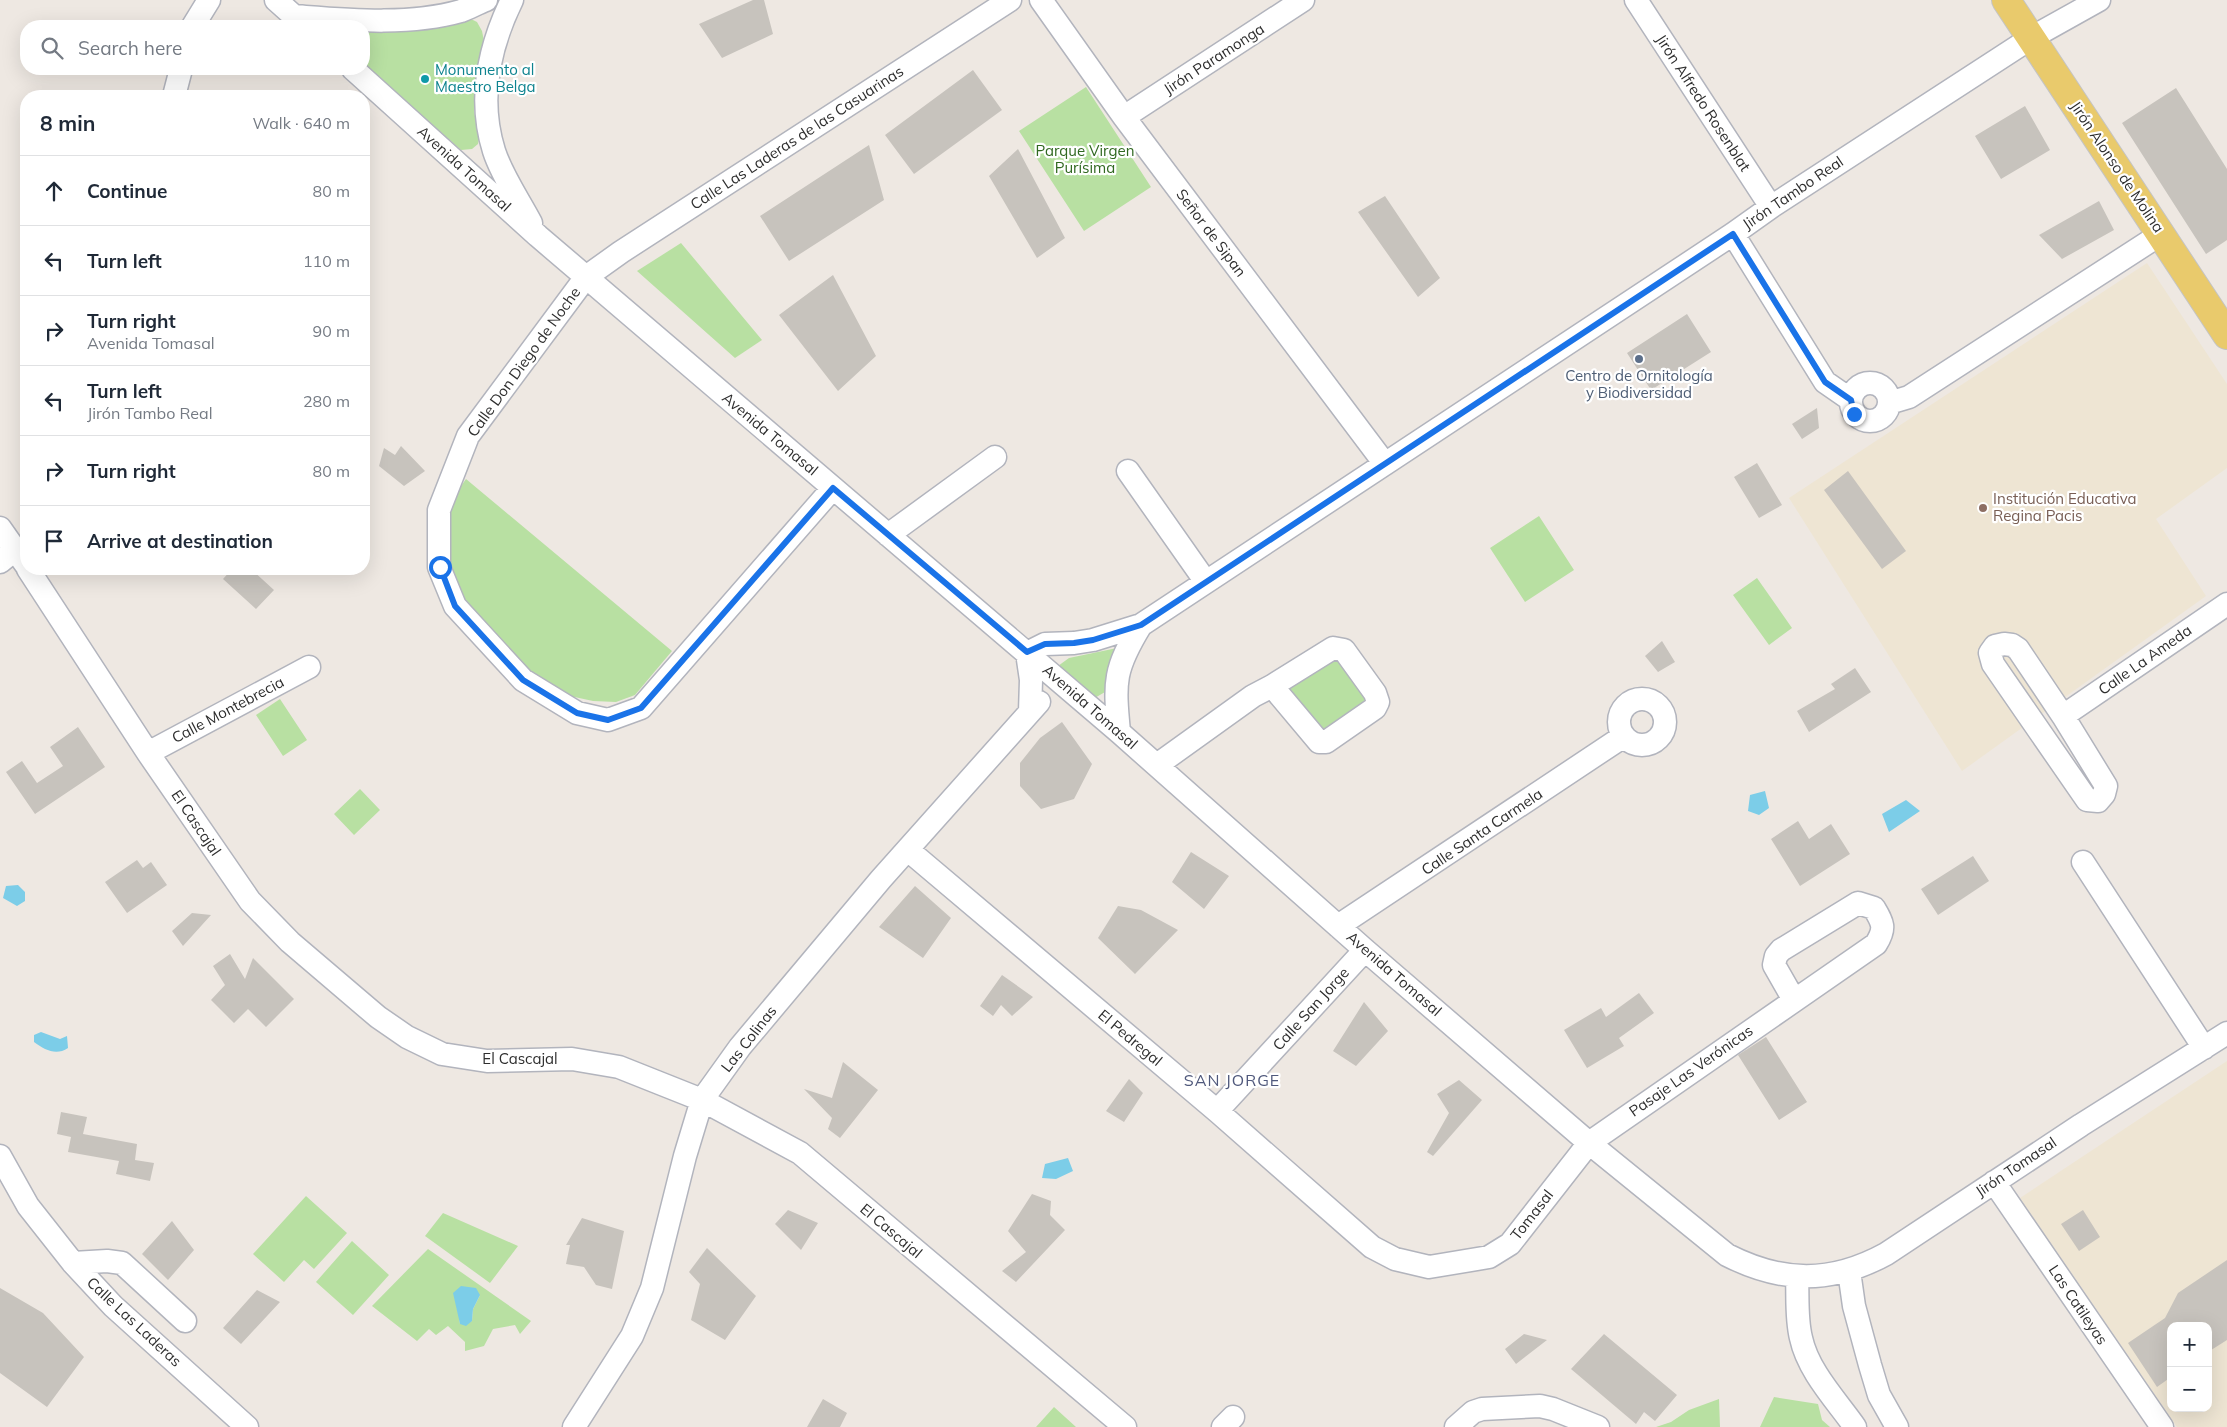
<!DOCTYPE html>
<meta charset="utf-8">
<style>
:root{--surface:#fff;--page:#f2f2f3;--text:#1f2937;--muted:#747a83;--line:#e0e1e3}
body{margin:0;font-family:Mulish,sans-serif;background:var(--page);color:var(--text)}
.controls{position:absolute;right:15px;bottom:15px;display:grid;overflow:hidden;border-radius:10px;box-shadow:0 5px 20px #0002}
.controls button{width:45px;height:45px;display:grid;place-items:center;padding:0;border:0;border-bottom:1px solid var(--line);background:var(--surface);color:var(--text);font:25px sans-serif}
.stop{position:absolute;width:15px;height:15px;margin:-11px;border:4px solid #1a73e8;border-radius:50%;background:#fff}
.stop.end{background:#1a73e8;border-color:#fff;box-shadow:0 1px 5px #0008}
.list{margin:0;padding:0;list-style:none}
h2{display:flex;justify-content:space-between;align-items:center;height:65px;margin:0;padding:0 20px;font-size:21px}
h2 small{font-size:16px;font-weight:400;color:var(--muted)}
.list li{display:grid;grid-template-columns:32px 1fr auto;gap:15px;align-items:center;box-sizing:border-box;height:70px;padding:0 20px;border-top:1px solid var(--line)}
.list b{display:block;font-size:19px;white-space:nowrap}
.list p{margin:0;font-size:16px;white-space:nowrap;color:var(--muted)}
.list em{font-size:16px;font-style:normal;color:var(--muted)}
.icon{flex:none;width:28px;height:28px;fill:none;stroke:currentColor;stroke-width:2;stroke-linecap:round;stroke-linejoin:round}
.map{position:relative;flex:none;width:2227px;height:1427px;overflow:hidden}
.search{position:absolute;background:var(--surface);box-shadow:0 5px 20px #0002;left:20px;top:20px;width:350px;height:55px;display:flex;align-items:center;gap:12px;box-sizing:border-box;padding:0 18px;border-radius:20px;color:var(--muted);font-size:19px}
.panel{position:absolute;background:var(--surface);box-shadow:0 5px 20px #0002;left:20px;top:90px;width:350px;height:485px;border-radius:20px}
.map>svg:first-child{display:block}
</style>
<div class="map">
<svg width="2227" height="1427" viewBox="0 0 2227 1427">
<rect width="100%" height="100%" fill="#eee8e2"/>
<path fill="#eee5d3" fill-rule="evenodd" d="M2147 263 2227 384V468L2156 519 2206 596 1962 771 1789 498Z
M2227 1061V1427H2177L2020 1198ZM2171 1326H2208V1408H2171Z"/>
<path fill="#b8e0a2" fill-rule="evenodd" d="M469 18 477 22 482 31 484 41 474 85V111L479 138 478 144 472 149 461 150 364 65V26Z
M1086 87 1151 187 1084 231 1019 131Z
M681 243 762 340 735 358 637 271Z
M466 479 672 651 635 695 616 702 593 701 556 693 520 668 455 591 447 565 448 532 452 499Z
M1539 516 1574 570 1525 602 1490 548Z
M1757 578 1792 628 1769 645 1733 595Z
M1122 647 1105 692 1093 699 1058 666 1069 658Z
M1340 654 1372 701 1321 736 1289 689Z
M280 699 307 740 283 756 256 715Z
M360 789 380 810 354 835 334 814Z
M306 1196 347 1233 314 1269 304 1260 284 1282 253 1254Z
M443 1213 518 1246 490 1283 425 1236Z
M352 1241 389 1275 353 1315 316 1282Z
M428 1249 531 1321 520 1334 515 1325 493 1329 484 1346 465 1351V1342L448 1326 436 1335 429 1329 417 1341 372 1306ZM480 1295 473 1309 472 1321 460 1324 459 1317Z
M1774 1397 1818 1404 1822 1420 1830 1427H1760Z
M1719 1399 1720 1427H1656L1671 1422 1689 1410Z
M1054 1407 1076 1427H1036Z"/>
<path fill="#7ccde8" d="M1765 791 1769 808 1759 815 1748 811 1750 795Z
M1906 800 1920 811 1889 832 1882 814Z
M18 885 25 892V901L17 906 3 898 6 886Z
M41 1032 60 1039 67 1036 68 1048C56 1056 45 1050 34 1042V1035Z
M1068 1158 1073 1171 1056 1179 1042 1178 1045 1164Z
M461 1286 476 1288 480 1295 473 1309 472 1321 466 1326 460 1324 453 1293Z"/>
<path fill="#c7c3bd" d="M753 0H764L773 34 722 58 699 24Z
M973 70 1002 110 914 174 885 135Z
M2176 88 2227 169V240L2206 254 2122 123Z
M2025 106 2050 150 2001 179 1975 136Z
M869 145 884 200 789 261 760 216Z
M1018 149 1065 238 1037 258 989 176Z
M1385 196 1440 278 1418 297 1358 212Z
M2099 201 2114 230 2062 259 2039 235Z
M833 275 876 356 838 391 779 315Z
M1687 314 1711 352 1651 390 1627 353Z
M1817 408 1819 428 1802 439 1792 424Z
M401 446 425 471 404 486 379 466 384 448 395 455Z
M1757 463 1782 505 1759 518 1734 477Z
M1848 471 1906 551 1882 569 1824 490Z
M232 569H251L274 590 256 609 223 579Z
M1662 641 1675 662 1658 672 1645 656Z
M1855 668 1871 692 1809 732 1797 711 1835 689 1831 684Z
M1062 722 1092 764 1074 799 1041 809 1020 786V763L1040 738Z
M78 727 105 767 35 814 6 772 22 761 37 783 63 766 50 747Z
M1798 821 1809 839 1831 824 1850 854 1800 886 1771 839Z
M1191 852 1229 876 1204 909 1172 882Z
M1973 856 1989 881 1938 915 1921 889Z
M137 860 143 868 151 862 167 885 127 913 105 882Z
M915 886 951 918 923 958 879 927Z
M1118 906 1141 910 1178 930 1135 974 1098 938Z
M192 913 211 915 183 946 172 931Z
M230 954 245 979 253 958 294 999 266 1027 248 1009 234 1023 211 1000 225 985 213 966Z
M1002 975 1033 997 1012 1016 1001 1005 993 1016 980 1006Z
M1639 993 1654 1013 1619 1038 1624 1046 1587 1068 1564 1030 1601 1008 1606 1017Z
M1364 1002 1388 1031 1356 1066 1333 1051Z
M1766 1037 1807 1102 1779 1120 1738 1055Z
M843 1062 878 1090 840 1138 828 1129 832 1118 804 1089 832 1098Z
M1129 1079 1143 1093 1124 1122 1106 1111Z
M1459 1080 1482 1100 1433 1156 1427 1152 1449 1113 1437 1094Z
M61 1112 87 1117 83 1134 137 1144 135 1160 154 1163 150 1181 116 1174 119 1161 68 1152 71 1137 57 1134Z
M1032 1194 1051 1201 1050 1215 1065 1230 1016 1282 1002 1271 1026 1252 1008 1231Z
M788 1210 818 1223 801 1250 775 1224Z
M2083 1210 2100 1237 2079 1251 2061 1224Z
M582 1218 624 1231 612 1289 596 1285 584 1267 566 1264 570 1245H566Z
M172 1221 194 1250 168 1280 142 1254Z
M707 1248 756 1296 725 1340 691 1320 700 1284 689 1272Z
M2227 1260V1340L2208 1352V1326H2171V1377L2157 1387 2128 1343 2165 1318 2178 1293Z
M0 1288 43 1313 84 1357 47 1407 0 1373Z
M257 1290 280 1302 241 1344 223 1328Z
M1524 1334 1547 1340 1516 1364 1505 1349Z
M1604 1334 1677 1395 1655 1421 1644 1412 1636 1424 1571 1369Z
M823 1399 847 1413 840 1427H807Z"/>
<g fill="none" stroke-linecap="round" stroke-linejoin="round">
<defs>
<path id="minor" d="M276 0 305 26
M512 0C489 47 478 100 494 151 502 176 519 200 531 223
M1041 0 1124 117 1385 464
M1636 0 1771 207
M294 16C348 20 408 26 461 11 469 8 478 3 486 0
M193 26 209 0
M353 69 538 236 1119 732 1365 950 1589 1143 1727 1255C1782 1283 1831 1284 1886 1254L2081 1125 2227 1033
M174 96 181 69
M1124 117 1303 0
M1733 234 1825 382 1851 400
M1851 402a19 19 0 1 1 38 0a19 19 0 1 1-38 0Z
M1889 403 1909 397 2161 234
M1128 471 1206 582
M833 488 641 708 608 720 577 713 523 680 455 606 439 567V510L468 436 586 277 621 252 1010 0
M0 528 26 565
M888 535 995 457
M0 562 16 549
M28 569 148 753 250 901 290 942 378 1017 407 1037 442 1054 487 1061 572 1059 619 1067 702 1100 800 1153 1125 1427
M2004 644 2012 645 2018 649 2063 716 2106 786 2104 794 2098 801 2087 800 1993 664 1990 653 1995 646Z
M1619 722a23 23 0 1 1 46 0a23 23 0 1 1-46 0Z
M1030 712 1031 680 1027 653 1045 644 1074 643 1093 640 1141 625 1733 234 1771 207 2031 38 2099 0
M2063 716 2227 604
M1119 732C1114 681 1114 669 1141 625
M148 753 309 667
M1157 765 1253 696 1272 686 1333 648 1344 650 1375 693 1378 702 1375 708 1326 742H1319L1272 686
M908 850 1217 1111 1372 1247 1395 1259 1429 1267 1489 1257 1510 1244 1589 1143 1876 944C1886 928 1883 923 1874 908L1858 903 1781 950 1776 956 1774 965 1794 1000
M2083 862 2204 1048
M1338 926 1624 736
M1217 1111 1365 950
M0 1156 28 1206 73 1263 113 1306 247 1427
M1994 1182 2162 1427
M73 1263 107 1261 122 1263 185 1321
M1849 1271 1854 1306 1870 1365 1879 1395 1897 1427
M1797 1277C1798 1297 1796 1318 1801 1338 1808 1371 1836 1400 1855 1427
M574 1427 632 1336 652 1288 685 1156 702 1100 740 1047 881 879 1039 702
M1223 1427 1233 1417
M1456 1427 1473 1412 1482 1409 1540 1406 1553 1409 1598 1427"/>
<path id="major" d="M2006 0 2227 335"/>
</defs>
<use href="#minor" stroke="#b2b4bd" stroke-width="25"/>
<use href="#major" stroke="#c4c4c4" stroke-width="30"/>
<use href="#minor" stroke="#fff" stroke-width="22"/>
<use href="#major" stroke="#e9ca6c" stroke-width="28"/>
</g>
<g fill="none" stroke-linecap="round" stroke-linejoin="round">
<path stroke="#1a73e8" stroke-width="6" d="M440 567 455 606 523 680 577 713 608 720 641 708 833 488 1027 652 1045 644 1074 643 1093 640 1141 625 1733 234 1825 382 1851 400 1854 414"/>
</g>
<circle fill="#0f9aa8" stroke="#fff" stroke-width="2" cx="425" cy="79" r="5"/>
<circle fill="#5c6f8a" stroke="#fff" stroke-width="2" cx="1639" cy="359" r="5"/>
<circle fill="#8d6e63" stroke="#fff" stroke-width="2" cx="1983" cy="508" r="5"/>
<g text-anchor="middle" stroke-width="4.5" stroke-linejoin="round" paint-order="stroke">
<g font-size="15" fill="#2e2e2e" stroke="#fff">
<text transform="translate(1214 59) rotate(-33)" y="5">Jirón Paramonga</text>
<text transform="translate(1703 103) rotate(57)" y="5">Jirón Alfredo Rosenblat</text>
<text transform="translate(797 138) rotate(-33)" y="5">Calle Las Laderas de las Casuarinas</text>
<text transform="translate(2117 167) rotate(56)" y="5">Jirón Alonso de Molina</text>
<text transform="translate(464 169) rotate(42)" y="5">Avenida Tomasal</text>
<text transform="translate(1793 193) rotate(-34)" y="5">Jirón Tambo Real</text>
<text transform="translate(1211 233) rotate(53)" y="5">Señor de Sipan</text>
<text transform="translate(524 362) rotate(-54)" y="5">Calle Don Diego de Noche</text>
<text transform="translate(770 434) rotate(40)" y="5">Avenida Tomasal</text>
<text transform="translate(2145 660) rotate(-35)" y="5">Calle La Ameda</text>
<text transform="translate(1090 707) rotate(41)" y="5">Avenida Tomasal</text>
<text transform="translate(228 710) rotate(-28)" y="5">Calle Montebrecia</text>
<text transform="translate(196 823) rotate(56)" y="5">El Cascajal</text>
<text transform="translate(1482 832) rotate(-34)" y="5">Calle Santa Carmela</text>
<text transform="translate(1394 974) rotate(41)" y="5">Avenida Tomasal</text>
<text transform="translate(1311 1009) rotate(-48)" y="5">Calle San Jorge</text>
<text transform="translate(1130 1038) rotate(40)" y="5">El Pedregal</text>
<text transform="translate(749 1039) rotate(-52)" y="5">Las Colinas</text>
<text x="520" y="1064">El Cascajal</text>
<text transform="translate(1691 1071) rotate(-35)" y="5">Pasaje Las Verónicas</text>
<text transform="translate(2016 1167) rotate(-34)" y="5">Jirón Tomasal</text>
<text transform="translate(1532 1215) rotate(-52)" y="5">Tomasal</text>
<text transform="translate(891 1231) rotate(40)" y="5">El Cascajal</text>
<text transform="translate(2078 1305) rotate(56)" y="5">Las Catileyas</text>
<text transform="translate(134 1322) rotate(43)" y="5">Calle Las Laderas</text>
</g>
<g font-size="15" fill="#0d838f" stroke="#fff" text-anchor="start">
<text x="435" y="75">Monumento al<tspan x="435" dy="17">Maestro Belga</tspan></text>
</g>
<g font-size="15" fill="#306820" stroke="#fff">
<text x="1085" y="156">Parque Virgen<tspan x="1085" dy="17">Purísima</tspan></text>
</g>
<g font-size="15" fill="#4e5e75" stroke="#fff">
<text x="1639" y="381">Centro de Ornitología<tspan x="1639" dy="17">y Biodiversidad</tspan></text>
</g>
<g font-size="15" fill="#785e54" stroke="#fff" text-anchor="start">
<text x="1993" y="504">Institución Educativa<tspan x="1993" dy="17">Regina Pacis</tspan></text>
</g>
<g font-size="16" letter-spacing="1" fill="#50597c" stroke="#fff">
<text x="1232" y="1086">SAN JORGE</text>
</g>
</g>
</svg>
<div class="controls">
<button>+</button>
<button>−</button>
</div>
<div class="stop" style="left:440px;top:567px"></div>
<div class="stop end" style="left:1854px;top:414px"></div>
<div class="search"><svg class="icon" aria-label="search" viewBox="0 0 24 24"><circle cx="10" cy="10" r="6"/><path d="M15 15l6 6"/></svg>Search here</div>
<section class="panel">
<h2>8 min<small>Walk · 640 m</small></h2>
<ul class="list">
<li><svg class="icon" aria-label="ahead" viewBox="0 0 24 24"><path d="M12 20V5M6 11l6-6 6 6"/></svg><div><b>Continue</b></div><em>80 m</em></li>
<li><svg class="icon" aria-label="left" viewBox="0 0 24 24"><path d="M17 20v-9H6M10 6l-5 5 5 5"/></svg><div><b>Turn left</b></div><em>110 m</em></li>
<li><svg class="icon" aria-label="right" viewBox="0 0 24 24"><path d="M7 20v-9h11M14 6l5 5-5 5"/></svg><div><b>Turn right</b><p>Avenida Tomasal</p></div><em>90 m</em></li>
<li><svg class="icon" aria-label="left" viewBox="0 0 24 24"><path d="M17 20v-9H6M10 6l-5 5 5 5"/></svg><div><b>Turn left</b><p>Jirón Tambo Real</p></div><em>280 m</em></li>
<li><svg class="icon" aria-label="right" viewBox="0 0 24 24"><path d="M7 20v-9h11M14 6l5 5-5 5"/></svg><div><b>Turn right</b></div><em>80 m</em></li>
<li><svg class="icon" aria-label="arrive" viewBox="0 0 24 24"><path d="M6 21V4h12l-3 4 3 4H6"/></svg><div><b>Arrive at destination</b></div></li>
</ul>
</section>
</div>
